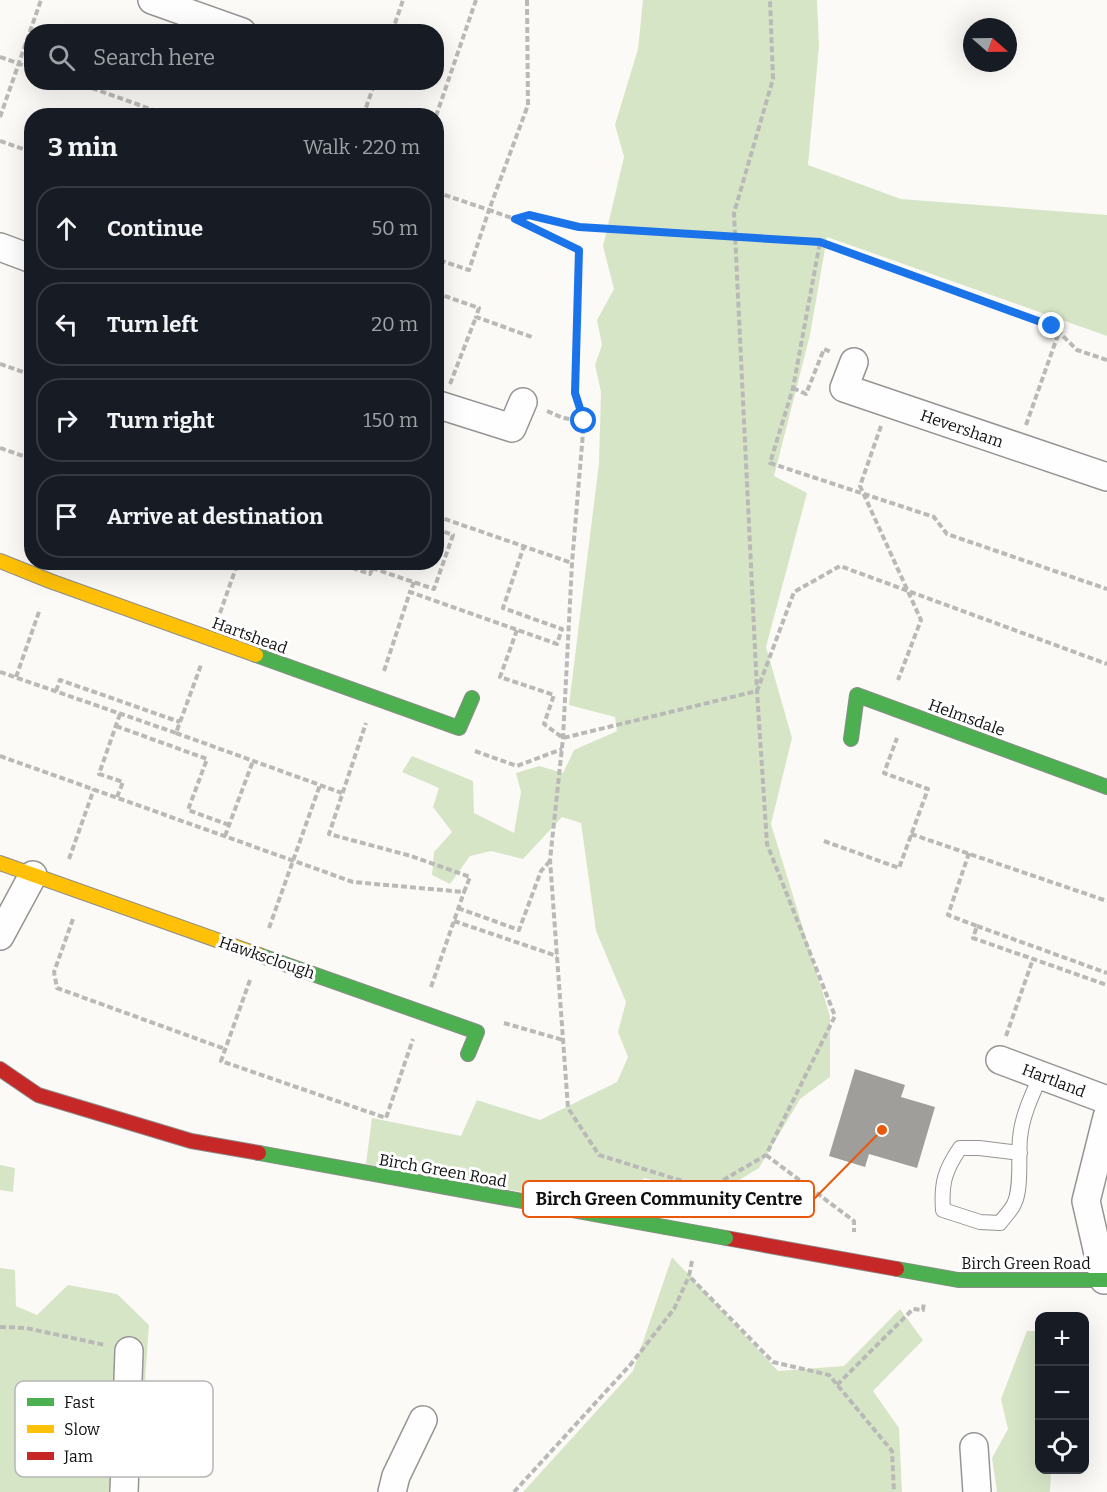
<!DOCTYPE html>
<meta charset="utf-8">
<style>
:root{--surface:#171b24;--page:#242831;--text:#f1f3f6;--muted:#9ea1a6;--line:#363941}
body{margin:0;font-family:Bitter,serif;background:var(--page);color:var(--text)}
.controls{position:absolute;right:18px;bottom:18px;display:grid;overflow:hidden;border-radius:12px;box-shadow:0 6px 24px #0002}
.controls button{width:54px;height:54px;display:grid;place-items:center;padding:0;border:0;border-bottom:2px solid var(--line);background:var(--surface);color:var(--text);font:30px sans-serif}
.compass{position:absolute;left:963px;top:18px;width:54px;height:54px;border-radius:50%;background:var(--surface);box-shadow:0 6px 24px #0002;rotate:110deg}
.stop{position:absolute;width:18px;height:18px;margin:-14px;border:4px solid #1a73e8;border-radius:50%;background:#fff}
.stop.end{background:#1a73e8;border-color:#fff;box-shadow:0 2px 6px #0008}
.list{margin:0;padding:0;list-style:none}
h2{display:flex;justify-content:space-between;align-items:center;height:78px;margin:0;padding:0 24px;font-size:26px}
h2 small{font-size:20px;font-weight:400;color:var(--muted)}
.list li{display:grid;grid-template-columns:39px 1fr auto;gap:18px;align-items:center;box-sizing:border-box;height:84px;margin:0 12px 12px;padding:0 12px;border:2px solid var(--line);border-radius:24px}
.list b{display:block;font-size:22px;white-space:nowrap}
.list em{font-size:20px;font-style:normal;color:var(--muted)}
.icon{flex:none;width:33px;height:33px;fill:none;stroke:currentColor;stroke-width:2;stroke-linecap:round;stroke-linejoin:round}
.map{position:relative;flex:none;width:1107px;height:1492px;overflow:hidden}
.search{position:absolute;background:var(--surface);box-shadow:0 6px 24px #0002;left:24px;top:24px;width:420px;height:66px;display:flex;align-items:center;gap:15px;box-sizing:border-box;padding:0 21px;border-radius:24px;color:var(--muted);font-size:22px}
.panel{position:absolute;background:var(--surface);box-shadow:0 6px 24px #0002;left:24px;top:108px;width:420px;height:462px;border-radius:24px}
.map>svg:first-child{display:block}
</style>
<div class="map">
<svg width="1107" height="1492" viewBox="0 0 1107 1492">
<rect width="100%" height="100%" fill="#fcfaf6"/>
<path fill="#d7e5c7" d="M643 0H817L819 47 808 165 901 199 1107 215V336L827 237 810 335 774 476 807 493 766 647 792 738 771 824 830 1016V1077L800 1099 759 1168 716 1194 644 1178 622 1210 366 1164 372 1118 461 1136 477 1100 540 1120 617 1082 628 1057 618 1032 626 1002 596 931 581 823 562 817 523 859 491 851 470 856 450 884 432 875 434 852 452 832 433 807 439 788 402 772 412 756 473 781 474 813 514 833 521 792 516 773 539 766 563 773 574 750 617 731 615 717 569 705 599 463 601 392 595 365 602 345 597 320 614 289 603 246 624 157 615 125 638 49Z
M0 1165 15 1168 13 1192 0 1190Z
M672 1257 778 1371 844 1366 900 1309 923 1340 873 1391 899 1428 902 1492H523L633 1371Z
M0 1268 15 1270 16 1306 37 1315 68 1285 117 1294 149 1325 137 1492H0Z
M1027 1331H1039L1040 1470H1051L1050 1492H997L992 1458 1008 1429 1001 1399Z"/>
<path fill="#a09e9b" d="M855 1069 905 1085 901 1097 935 1107 917 1168 869 1154 865 1167 829 1156Z"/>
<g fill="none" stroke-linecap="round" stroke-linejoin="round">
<defs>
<path id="lane" d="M1020 1153 979 1148H960C945 1170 941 1183 943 1210L980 1222 1000 1223C1004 1217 1011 1211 1014 1204 1022 1189 1018 1156 1020 1138 1022 1116 1032 1095 1041 1075"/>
<path id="street" d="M152 0 242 32
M0 247 32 259
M854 362 844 388 1107 477
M436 404 512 428 523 402
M0 936 33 875
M1000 1060 1107 1100
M1104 1280 1086 1201 1107 1117
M974 1447 977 1492
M124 1492 129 1351
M392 1492 396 1476 423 1420"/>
<path id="fast" d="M256 655 459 728 472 698
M851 739 857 695 1107 787
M259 955 477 1032 468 1054
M259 1153 665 1227
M897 1269 958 1280H1107"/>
<path id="slow" d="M0 561 50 581 256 655
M0 863 259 955"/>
<path id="jam" d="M0 1069 38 1095 191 1141 259 1153
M726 1238 897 1269"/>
</defs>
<use href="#lane" stroke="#969594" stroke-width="16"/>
<use href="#street" stroke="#969594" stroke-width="30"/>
<use href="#fast" stroke="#8d8c8a" stroke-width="16"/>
<use href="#slow" stroke="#8d8c8a" stroke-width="16"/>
<use href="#jam" stroke="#8d8c8a" stroke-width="16"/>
<path stroke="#b9b9b8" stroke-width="4" stroke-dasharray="6 3" stroke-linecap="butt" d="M527 0 528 105 489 210 515 219 579 250 575 393 584 421 572 563 563 738 550 860 568 1108 599 1155 708 1189
M392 32 403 0
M0 57 32 68
M75 82 170 116
M363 116 375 82
M436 116 476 0
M0 117 41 0
M0 141 32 152
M436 192 489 210 469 270 436 259
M515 219 529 215 579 227 820 242
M436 293 479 308 476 317 532 337
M1107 360 1077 350 1052 325 820 242 793 388 770 463 934 517 947 534 1107 589
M0 364 32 375
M450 384 476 317
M793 388 806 394 824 349 831 352
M547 411 563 418 584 421
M1026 425 1059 332
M881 426 860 486 921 620 898 680
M0 448 32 459
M436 516 572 563
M335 562 370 574 375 562
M372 568 434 589 453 535 436 529
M414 582 410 592 557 644 562 629 503 608 524 546
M220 613 238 562
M517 630 500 677 554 695 544 724 563 738 757 691 794 592 840 566 1107 664
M384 671 410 592
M0 672 176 733 201 665
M16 677 40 609
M56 691 60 680 180 722
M116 726 207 759 188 810 229 825
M176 733 342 793
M475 751 517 766 562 749
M0 756 353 882 464 892 470 877 411 856 329 834 366 723
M117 797 123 782 99 774 120 714
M911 834 1107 901
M225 836 253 761
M824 841 899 868 928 789 884 773 897 738
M969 853 948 915 977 926 973 938 1107 985
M69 859 94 789
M458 908 519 930 541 871 550 861
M73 919 54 972 57 988 225 1049
M454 921 557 956
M977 926 1107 973
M269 928 320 785
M250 980 221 1061 386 1118 413 1039
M431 987 464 892
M504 1023 563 1040
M1006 1036 1033 959
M766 1155 854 1221V1232
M704 1207 708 1189 766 1155 835 1016 767 844 757 691 734 213 773 79 770 0
M692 1261 689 1276 773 1362 829 1375 892 1451 894 1492
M0 1327 26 1328 105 1345
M837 1385 913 1309 923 1310 924 1302
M514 1492 631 1364 674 1309 689 1276"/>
<use href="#lane" stroke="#fffefe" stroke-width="14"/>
<use href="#street" stroke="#fffefe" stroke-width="27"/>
<use href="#fast" stroke="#4caf50" stroke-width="14"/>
<use href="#slow" stroke="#ffc107" stroke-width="14"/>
<use href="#jam" stroke="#c62828" stroke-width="14"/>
<defs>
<path id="fast-bridge" d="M665 1227 726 1238"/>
</defs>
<use href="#fast-bridge" stroke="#8d8c8a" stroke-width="16" stroke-linecap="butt"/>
<use href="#fast-bridge" stroke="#4caf50" stroke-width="14"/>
</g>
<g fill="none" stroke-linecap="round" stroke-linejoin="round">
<path stroke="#1a73e8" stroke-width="8" d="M584 421 575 393 579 250 515 219 529 215 579 227 820 242 1052 326"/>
</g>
<g text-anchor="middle" stroke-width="6" stroke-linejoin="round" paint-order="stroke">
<g font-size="16" fill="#101010" stroke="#fff">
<text transform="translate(962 428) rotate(19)" y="6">Heversham</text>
<text transform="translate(250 635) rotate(20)" y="6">Hartshead</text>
<text transform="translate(967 717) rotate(20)" y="6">Helmsdale</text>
<text transform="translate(267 957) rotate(19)" y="6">Hawksclough</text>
<text transform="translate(1054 1080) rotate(21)" y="6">Hartland</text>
<text transform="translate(443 1170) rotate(10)" y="6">Birch Green Road</text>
<text x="1026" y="1269">Birch Green Road</text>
</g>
</g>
<rect x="15" y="1381" width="198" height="96" rx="9" fill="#fff" stroke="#b7b7b7" stroke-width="1.5"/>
<rect x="27" y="1398" width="27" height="8" fill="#4caf50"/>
<rect x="27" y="1425" width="27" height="8" fill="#ffc107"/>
<rect x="27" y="1452" width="27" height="8" fill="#c62828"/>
<g font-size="16" fill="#101010">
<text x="64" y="1408">Fast</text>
<text x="64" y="1435">Slow</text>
<text x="64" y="1462">Jam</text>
</g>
<path fill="none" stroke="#e8590c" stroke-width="2" d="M882 1130L814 1199"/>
<circle fill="#e8590c" stroke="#fff" stroke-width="2" cx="882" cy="1130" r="6"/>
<rect fill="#fff" stroke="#e8590c" stroke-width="2" x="523" y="1181" width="291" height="36" rx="6"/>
<g font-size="18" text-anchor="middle" font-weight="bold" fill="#101010">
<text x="669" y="1205">Birch Green Community Centre</text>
</g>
</svg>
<div class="controls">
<button>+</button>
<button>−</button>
<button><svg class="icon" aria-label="locate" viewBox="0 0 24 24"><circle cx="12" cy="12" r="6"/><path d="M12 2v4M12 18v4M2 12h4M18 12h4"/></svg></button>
</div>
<svg class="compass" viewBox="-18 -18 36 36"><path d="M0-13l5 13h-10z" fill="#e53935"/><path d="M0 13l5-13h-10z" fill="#9ea1a6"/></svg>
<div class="stop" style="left:584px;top:421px"></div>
<div class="stop end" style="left:1052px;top:326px"></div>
<div class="search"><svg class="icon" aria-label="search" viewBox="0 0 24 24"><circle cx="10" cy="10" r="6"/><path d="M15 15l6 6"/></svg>Search here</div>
<section class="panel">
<h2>3 min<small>Walk · 220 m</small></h2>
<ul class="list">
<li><svg class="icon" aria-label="ahead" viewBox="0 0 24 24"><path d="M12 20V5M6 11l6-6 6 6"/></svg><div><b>Continue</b></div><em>50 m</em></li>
<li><svg class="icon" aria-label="left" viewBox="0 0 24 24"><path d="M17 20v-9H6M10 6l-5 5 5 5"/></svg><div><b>Turn left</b></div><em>20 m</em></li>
<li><svg class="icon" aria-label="right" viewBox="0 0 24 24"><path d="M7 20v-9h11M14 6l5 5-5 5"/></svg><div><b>Turn right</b></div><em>150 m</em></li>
<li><svg class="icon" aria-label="arrive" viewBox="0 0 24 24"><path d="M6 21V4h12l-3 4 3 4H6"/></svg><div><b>Arrive at destination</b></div></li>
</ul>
</section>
</div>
